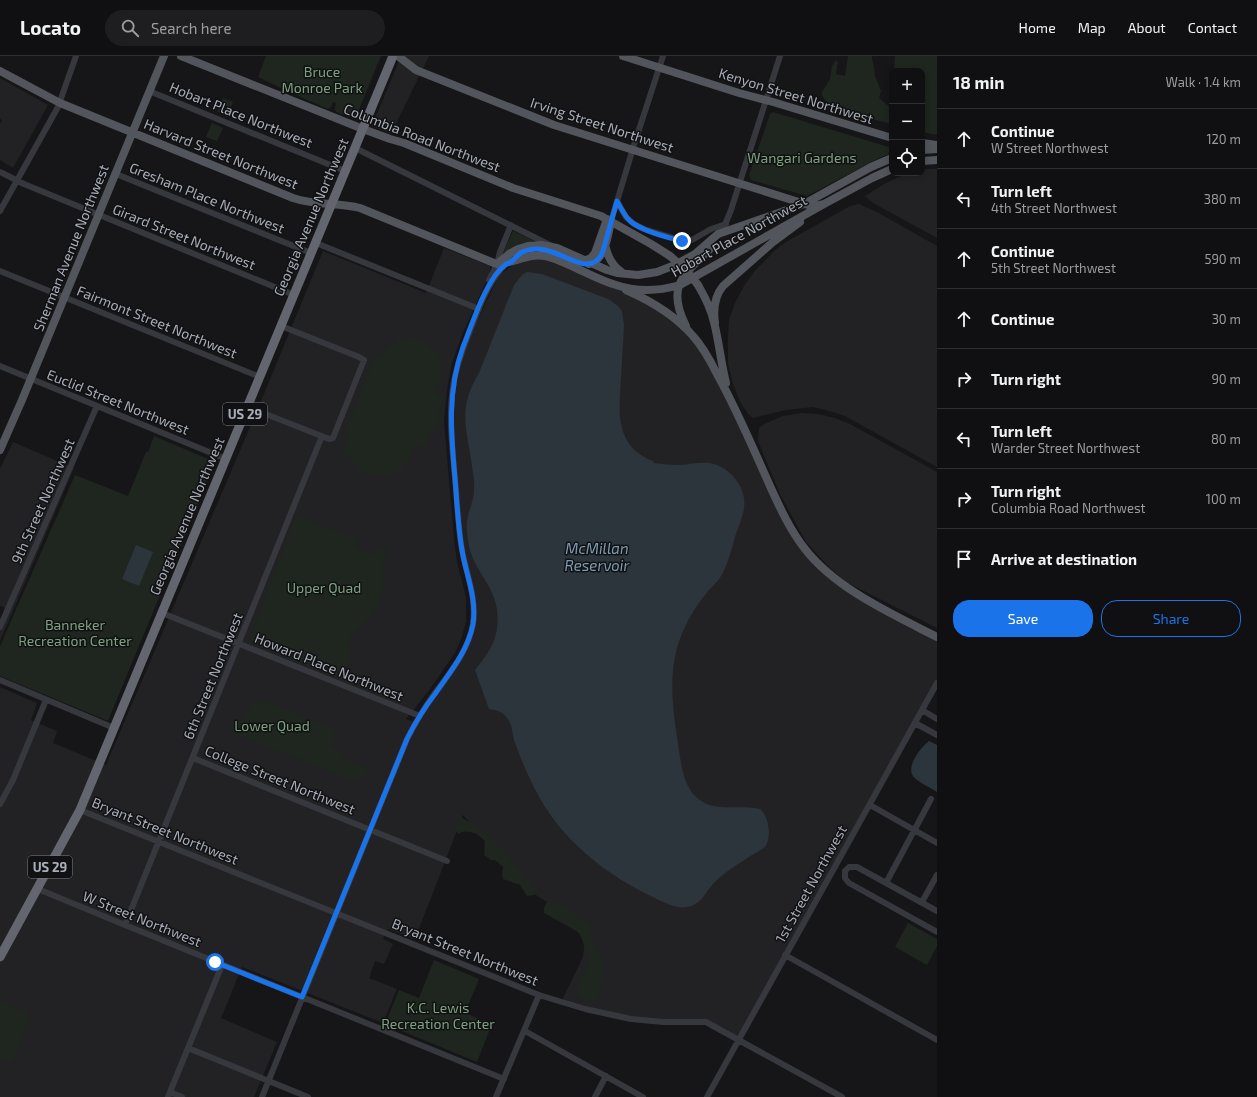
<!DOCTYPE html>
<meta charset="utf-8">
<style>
:root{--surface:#101012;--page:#1e1e20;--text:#f1f3f6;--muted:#9c9d9f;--line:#303032;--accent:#1a73e8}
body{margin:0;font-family:"Exo 2",sans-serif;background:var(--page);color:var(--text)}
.controls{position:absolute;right:12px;top:12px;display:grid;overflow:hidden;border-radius:8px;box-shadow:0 2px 6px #0003}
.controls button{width:36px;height:36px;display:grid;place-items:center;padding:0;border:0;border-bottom:1px solid var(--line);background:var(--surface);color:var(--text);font:20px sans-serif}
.stop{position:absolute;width:12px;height:12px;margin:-9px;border:3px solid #1a73e8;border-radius:50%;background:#fff}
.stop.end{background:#1a73e8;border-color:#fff;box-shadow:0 1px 4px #0008}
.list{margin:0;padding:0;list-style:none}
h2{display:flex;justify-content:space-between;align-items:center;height:52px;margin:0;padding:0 16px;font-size:17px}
h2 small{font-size:13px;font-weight:400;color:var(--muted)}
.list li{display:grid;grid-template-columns:26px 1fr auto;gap:12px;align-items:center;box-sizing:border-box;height:60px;padding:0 16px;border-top:1px solid var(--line)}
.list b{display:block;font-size:15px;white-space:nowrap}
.list p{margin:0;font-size:13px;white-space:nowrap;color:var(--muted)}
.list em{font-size:13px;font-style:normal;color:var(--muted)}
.actions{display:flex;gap:8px;padding:12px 16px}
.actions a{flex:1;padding:9px 0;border:1px solid var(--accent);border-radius:16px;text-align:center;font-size:14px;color:var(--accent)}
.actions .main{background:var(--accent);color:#fff}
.icon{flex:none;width:22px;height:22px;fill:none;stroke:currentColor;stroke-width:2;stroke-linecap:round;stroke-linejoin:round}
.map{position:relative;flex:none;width:937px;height:1041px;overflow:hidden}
header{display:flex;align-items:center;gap:24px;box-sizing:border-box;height:56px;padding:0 20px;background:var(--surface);border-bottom:1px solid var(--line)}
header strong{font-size:19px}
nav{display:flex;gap:22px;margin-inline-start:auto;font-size:14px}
.search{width:280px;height:36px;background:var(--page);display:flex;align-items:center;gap:10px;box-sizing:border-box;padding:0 14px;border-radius:22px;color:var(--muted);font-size:15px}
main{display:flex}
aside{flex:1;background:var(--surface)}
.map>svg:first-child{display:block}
</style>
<header>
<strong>Locato</strong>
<div class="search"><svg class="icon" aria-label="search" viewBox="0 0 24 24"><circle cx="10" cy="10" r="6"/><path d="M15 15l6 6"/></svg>Search here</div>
<nav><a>Home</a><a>Map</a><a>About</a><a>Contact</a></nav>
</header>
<main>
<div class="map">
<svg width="937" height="1041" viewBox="0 0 937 1041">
<rect width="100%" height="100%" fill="#161618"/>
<path fill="#222225" d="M401 0H429L391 78 372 70Z
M0 22 48 49 13 112 0 104V68L2 65 0 62Z
M927 113H937V182L873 147 865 140 884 128 904 119 912 117H922V114Z
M859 148 877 156 937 190V411L845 360 826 354 813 351 786 354 753 362 749 359 741 348 733 328 728 308V280L729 264 735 247 744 230 754 216 775 194 786 186 850 150Z
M444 192 490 210 489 219 462 279 452 307 447 334 444 365 454 483 457 506 466 541V565L462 581 455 597 428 636 406 663 416 667 460 602 474 560 462 496 451 366 453 332 462 296 497 224 501 218 517 206 529 203H547L626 237 643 245 688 274 731 342 785 463 810 499 849 533 937 581V627L739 984 708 967 620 961 565 948 563 942 583 901 586 877 566 858 531 836 463 759 415 883 388 873 383 883 393 888 384 908 375 905 369 922 397 933 383 967 242 911 221 962 277 986 254 1041H0V631L37 647 31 664 57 675 53 687 106 709 259 350 323 195 426 237Z
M802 357 818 358 835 362 850 368 937 416V572L846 526 828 510 806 486 780 438 758 385 759 372 764 368 783 360Z
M13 386 74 412 0 585V565L5 552 0 550V413Z"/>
<path fill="#1e261f" d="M266 0H381L356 61 352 62 336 56 335 53 336 47 333 46 331 51 328 53 285 34 258 21Z
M848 0H872V3L874 11 875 20 881 35 879 42 892 53V68L876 64 863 63 840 49 830 48 825 44 822 39V36L830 23 832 10 836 4 838 6 836 18 845 20Z
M895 0H937V79L922 76V15H894Z
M223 42 233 46 227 60 217 56Z
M773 56 892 92V97L879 102 807 140 751 124 749 119 770 58Z
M212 67 223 72 217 85 206 81Z
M513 175 535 185 517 189 502 198Z
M409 282C429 284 444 298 441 320 440 326 437 332 435 338L445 342 438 358 441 359 434 376 431 375 425 392 415 388C413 394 411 401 408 406 398 419 377 425 362 415 354 410 351 401 342 397L349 379 344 377 376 298 381 300C388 289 396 285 409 282Z
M154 380 215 406 108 665 0 620V590L75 419 128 440 146 396H148Z
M301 461 357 483 354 491 372 498 376 490 391 496C378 502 384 512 384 523 384 532 380 543 377 551 370 566 338 579 352 599L342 623 248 586 296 462Z
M253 644 262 647 263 644 337 674 331 691 338 694C344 705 357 708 368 712L363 721 354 725 231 676 236 664 242 666Z
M461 761 482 773 503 793 536 835 534 839 527 840 520 829 503 823 502 817 503 811 495 804H491L484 799 485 785C478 778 472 774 461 776L460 778 455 775V772Z
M550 843C563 847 583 863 592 872L591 882 605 910 598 943 589 945 578 941C575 926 592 912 590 897 581 890 585 885 578 876L544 857C543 852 546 846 550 843Z
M908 867 937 883V890L927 909 895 891Z
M434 904 479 923 465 957 492 968 477 1006 385 968 399 934 419 942Z
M0 945 28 956 30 961 14 1002 10 1006 0 1003Z"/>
<path fill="#2c353c" d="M527 216 542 218 608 243 618 250 622 255 624 269C623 287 622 304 621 322 619 355 614 390 653 405L654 407C662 408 670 409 678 409 691 409 704 404 717 409 733 415 747 434 744 452 743 461 738 471 735 481 731 495 728 508 721 520 717 527 710 532 705 539 695 551 687 565 681 580 668 614 672 647 677 681 682 711 682 747 720 751 733 752 747 750 760 753 769 761 772 781 765 791 751 800 723 816 713 828 705 837 701 849 687 851 676 853 665 847 655 842 607 820 560 783 536 735 528 720 521 703 515 687 512 679 513 669 507 662 502 655 496 654 489 653L475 614C481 606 488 598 492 589 501 571 499 548 489 531 482 518 472 505 469 490 468 483 466 473 467 466 468 455 474 445 474 434 475 426 473 418 472 410 467 373 457 352 479 317L514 229 522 219Z
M136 489 153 496 139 530 122 523Z
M929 685 937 689V736C931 732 916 725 913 720 906 710 921 691 929 685Z"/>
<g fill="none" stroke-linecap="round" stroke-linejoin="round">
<path stroke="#37383d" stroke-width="6" d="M149 35 345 115
M355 92 552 190
M0 116 24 128 294 239
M116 118 311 197
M617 145 626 161 634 168 644 173 680 184H692L711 173 726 168
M0 155 58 51 76 0
M611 165 634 89 663 0
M722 176 731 154 780 0
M316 187 479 253
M0 215 260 321
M489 224 497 208 500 196 511 169
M0 310 226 403
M248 351 329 383 333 382 364 304 359 301 281 270
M162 557 420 660
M0 571 97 350
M0 624 114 672
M922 654 937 663
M915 667 937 679
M193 702 447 805
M0 748 13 724 46 644
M870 749 937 787
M80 754 539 939 585 953 631 963 663 966H706L842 1041
M845 815V822L849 827 937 876
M845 815 849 811H857L937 855
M886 827 931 743
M38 833 125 869 504 1023
M922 846 937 819
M125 869 322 380
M785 899 937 984
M525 975 643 1041
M188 992 308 1041
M170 1036 182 1041
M168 1041 222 909
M262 1041 405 688C412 671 422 656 432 641 449 618 468 596 473 568 477 540 465 515 461 488 458 466 457 443 455 421 452 389 448 357 454 325 458 303 467 283 475 262 483 242 491 223 506 208
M496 1041 539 939
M595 1041 606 1020
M707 1041 937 627"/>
<path stroke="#53555c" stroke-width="8" d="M181 0 363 73 390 83 404 87 513 132 601 160 651 188 670 200
M398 0 416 14 554 69 808 149 816 150 824 148 872 122 892 113
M623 0 739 37 773 46 892 82
M0 15 60 47 293 142C316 150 338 146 360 152L494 207C512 210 524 197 545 200 556 202 566 208 576 212 589 218 602 225 616 229 636 236 659 235 680 229L824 148
M922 87 937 89
M922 94 937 93
M922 105 937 104
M605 189C608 201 612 210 623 217
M584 205 591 202 595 197 607 163
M497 208 509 198 518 193 528 190 541 189 557 192 607 214 617 217 638 219 657 216 675 209 695 198 718 178 804 148 871 111 892 102
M589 208C605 205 608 179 611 165
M698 229C705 241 711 253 714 266 719 286 721 307 726 327
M626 234C651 245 675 259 693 280 703 291 710 304 717 318 737 354 753 392 770 430 780 452 790 474 805 493 836 533 892 558 937 581
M715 267C713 253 714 241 723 230L773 186 800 166
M686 270C665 229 685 218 711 192
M0 394 22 344 164 0"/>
<path stroke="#63666e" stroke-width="9" d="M0 901 80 754 393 0"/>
<path stroke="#53555c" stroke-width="8" d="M670 200 686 214 698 229"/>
</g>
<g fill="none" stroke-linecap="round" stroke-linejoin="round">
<path stroke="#1a73e8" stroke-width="5" d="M215 906 302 941 407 683C415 667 424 652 435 638 450 616 468 595 473 568 477 542 466 519 462 494 458 471 457 447 455 423 451 378 447 335 463 291 472 269 486 223 505 209 507 207 509 207 511 206 516 202 518 197 525 195 534 192 544 193 552 196 569 201 593 221 603 195L617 145C621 152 624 159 629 164 639 174 669 182 682 185"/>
</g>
<g text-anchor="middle" stroke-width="3" stroke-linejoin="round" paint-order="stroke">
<g fill="#111113" stroke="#7b7e86" stroke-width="1">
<rect x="223" y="347" width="44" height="22" rx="3"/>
<rect x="28" y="800" width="44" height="22" rx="3"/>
</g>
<g font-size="13" font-weight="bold" fill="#a8adb8">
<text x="245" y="363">US 29</text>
<text x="50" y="816">US 29</text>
</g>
<g font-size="14" fill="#7fa381" stroke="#111113">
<text x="322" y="21">Bruce<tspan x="322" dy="16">Monroe Park</tspan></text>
<text x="802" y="107">Wangari Gardens</text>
<text x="324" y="537">Upper Quad</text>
<text x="75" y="574">Banneker<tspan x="75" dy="16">Recreation Center</tspan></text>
<text x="272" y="675">Lower Quad</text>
<text x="438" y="957">K.C. Lewis<tspan x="438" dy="16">Recreation Center</tspan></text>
</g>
<g font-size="14" fill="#a8adb8" stroke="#111113">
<text transform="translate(796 40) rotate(17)" y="5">Kenyon Street Northwest</text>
<text transform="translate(241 59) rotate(22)" y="5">Hobart Place Northwest</text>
<text transform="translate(602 69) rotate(18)" y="5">Irving Street Northwest</text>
<text transform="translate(422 82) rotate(21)" y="5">Columbia Road Northwest</text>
<text transform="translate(221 98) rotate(22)" y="5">Harvard Street Northwest</text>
<text transform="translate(207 142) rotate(22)" y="5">Gresham Place Northwest</text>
<text transform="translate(311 161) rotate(-67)" y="5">Georgia Avenue Northwest</text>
<text transform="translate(739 180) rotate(-29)" y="5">Hobart Place Northwest</text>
<text transform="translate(184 181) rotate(22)" y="5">Girard Street Northwest</text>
<text transform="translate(71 192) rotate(-68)" y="5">Sherman Avenue Northwest</text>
<text transform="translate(157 266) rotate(22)" y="5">Fairmont Street Northwest</text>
<text transform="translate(118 346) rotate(22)" y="5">Euclid Street Northwest</text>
<text transform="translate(43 445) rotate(-66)" y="5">9th Street Northwest</text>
<text transform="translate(187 460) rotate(-67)" y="5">Georgia Avenue Northwest</text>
<text transform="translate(329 611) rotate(22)" y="5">Howard Place Northwest</text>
<text transform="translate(213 620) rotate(-68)" y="5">6th Street Northwest</text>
<text transform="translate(280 724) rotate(22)" y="5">College Street Northwest</text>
<text transform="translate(165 775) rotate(22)" y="5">Bryant Street Northwest</text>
<text transform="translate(811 828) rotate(-61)" y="5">1st Street Northwest</text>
<text transform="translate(142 863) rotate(22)" y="5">W Street Northwest</text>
<text transform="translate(465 896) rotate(22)" y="5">Bryant Street Northwest</text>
</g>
<g font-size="15" font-style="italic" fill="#7f9bb3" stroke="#111113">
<text x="597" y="498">McMillan<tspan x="597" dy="17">Reservoir</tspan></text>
</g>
</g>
</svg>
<div class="controls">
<button>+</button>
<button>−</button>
<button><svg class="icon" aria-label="locate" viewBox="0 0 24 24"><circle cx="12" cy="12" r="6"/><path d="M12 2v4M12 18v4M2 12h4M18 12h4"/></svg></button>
</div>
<div class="stop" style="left:215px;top:906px"></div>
<div class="stop end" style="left:682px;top:185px"></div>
</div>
<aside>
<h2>18 min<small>Walk · 1.4 km</small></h2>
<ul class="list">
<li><svg class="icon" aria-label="ahead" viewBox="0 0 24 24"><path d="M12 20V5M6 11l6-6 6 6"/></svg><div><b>Continue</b><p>W Street Northwest</p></div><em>120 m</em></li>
<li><svg class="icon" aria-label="left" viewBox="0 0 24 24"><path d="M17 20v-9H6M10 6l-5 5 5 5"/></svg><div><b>Turn left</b><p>4th Street Northwest</p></div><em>380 m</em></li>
<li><svg class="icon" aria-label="ahead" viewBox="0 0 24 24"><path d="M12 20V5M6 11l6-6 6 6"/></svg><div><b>Continue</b><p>5th Street Northwest</p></div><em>590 m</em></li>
<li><svg class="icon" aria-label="ahead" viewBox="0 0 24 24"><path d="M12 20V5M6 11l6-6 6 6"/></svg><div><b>Continue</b></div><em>30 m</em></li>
<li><svg class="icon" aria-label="right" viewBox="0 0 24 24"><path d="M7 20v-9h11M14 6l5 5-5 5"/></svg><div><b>Turn right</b></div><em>90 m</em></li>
<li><svg class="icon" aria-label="left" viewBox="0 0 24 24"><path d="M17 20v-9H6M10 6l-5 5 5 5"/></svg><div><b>Turn left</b><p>Warder Street Northwest</p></div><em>80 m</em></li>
<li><svg class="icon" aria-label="right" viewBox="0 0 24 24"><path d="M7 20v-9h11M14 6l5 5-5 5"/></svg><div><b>Turn right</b><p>Columbia Road Northwest</p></div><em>100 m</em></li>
<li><svg class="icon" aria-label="arrive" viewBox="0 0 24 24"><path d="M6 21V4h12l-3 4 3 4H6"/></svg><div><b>Arrive at destination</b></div></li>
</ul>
<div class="actions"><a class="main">Save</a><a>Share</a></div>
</aside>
</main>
